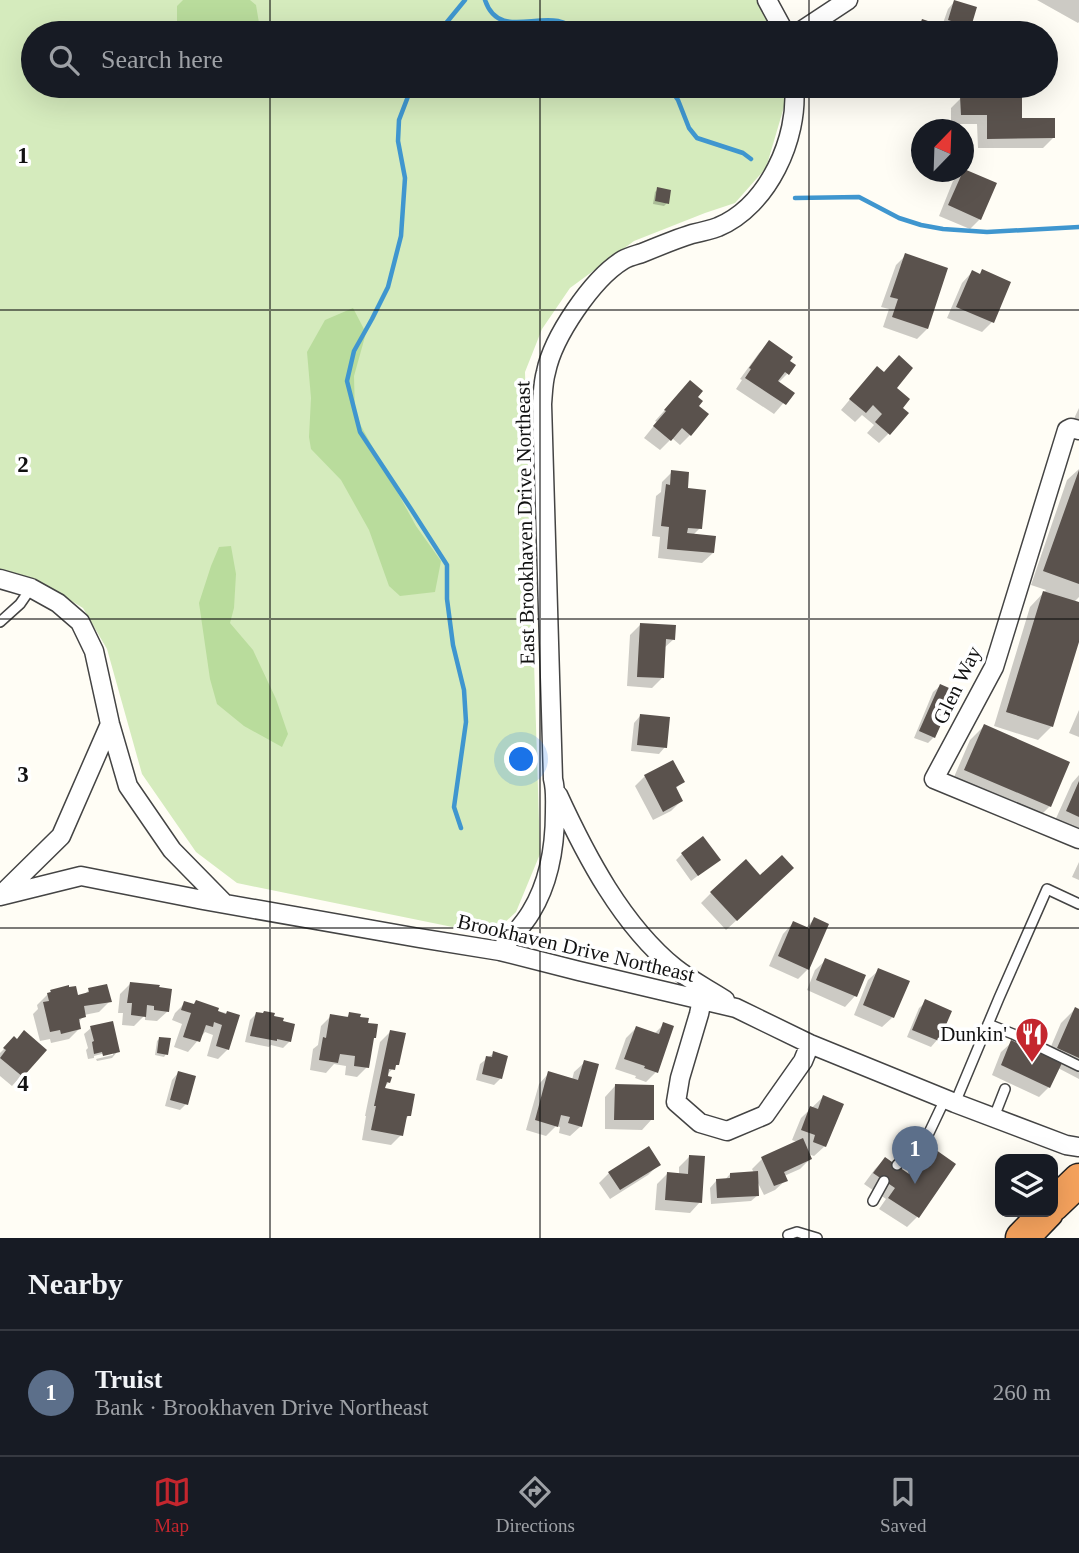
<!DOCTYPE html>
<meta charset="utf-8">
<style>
:root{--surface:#171b24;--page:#242831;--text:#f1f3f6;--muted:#9ea1a6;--line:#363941;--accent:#c4262e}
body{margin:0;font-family:"Times New Roman",serif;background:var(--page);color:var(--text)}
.controls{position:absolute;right:21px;bottom:21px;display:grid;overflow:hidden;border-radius:14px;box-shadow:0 7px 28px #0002}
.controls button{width:63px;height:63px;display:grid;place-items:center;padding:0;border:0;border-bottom:2px solid var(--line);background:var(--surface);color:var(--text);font:35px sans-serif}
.compass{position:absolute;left:911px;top:119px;width:63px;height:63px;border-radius:50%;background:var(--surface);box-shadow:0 7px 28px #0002;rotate:23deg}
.you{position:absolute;left:522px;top:760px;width:24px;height:24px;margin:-18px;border:5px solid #fff;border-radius:50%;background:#1a73e8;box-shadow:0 0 0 10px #1a73e833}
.badge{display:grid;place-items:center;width:46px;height:46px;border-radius:50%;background:var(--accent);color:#fff;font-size:23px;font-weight:700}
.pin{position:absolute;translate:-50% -58px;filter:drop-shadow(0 2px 4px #0008)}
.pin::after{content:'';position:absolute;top:37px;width:24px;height:21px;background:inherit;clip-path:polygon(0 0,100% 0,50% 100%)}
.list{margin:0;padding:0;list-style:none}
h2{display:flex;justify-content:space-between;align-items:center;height:91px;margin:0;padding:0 28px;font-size:30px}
h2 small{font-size:23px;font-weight:400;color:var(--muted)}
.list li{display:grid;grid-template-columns:46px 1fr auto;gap:21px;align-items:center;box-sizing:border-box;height:126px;padding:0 28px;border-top:2px solid var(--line)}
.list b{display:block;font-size:26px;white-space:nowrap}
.list p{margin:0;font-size:23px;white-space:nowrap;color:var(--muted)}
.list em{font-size:23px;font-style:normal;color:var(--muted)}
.icon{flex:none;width:38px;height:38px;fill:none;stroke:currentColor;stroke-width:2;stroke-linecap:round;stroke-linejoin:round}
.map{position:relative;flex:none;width:1079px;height:1238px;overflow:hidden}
.search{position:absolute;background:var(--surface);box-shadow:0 7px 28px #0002;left:21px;right:21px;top:21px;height:77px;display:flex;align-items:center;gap:18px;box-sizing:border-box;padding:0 24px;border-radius:38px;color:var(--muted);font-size:26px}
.sheet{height:217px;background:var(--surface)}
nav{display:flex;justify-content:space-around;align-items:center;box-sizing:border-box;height:98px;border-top:2px solid var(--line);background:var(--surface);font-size:19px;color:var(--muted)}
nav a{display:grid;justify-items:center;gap:4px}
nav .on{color:var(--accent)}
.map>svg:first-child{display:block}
</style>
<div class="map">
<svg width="1079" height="1238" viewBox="0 0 1079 1238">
<rect width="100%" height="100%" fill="#fffdf5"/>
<path fill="#d5ebbd" d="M0 0H760L774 33H33V86H784L786 100 766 168 735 203 705 213 634 241 570 288 542 329 525 372 540 854 516 912 501 926 477 932 237 883 196 852 142 774 107 649 83 608 35 579 0 569Z"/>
<path fill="#b9dc9c" d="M183 0H250L256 5 259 23 251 33H181L177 29V6Z
M353 308 366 333 354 376 355 415 416 526 441 561 435 592 400 596 389 586 369 530 341 480 311 449 309 437 311 398 307 352 325 320Z
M231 546 236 574 234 608 230 623 253 650 276 699 288 734 282 747 244 726 217 704 210 679 199 603 211 566 219 547Z"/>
<path fill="#0003" d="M1037 0H1079V22L1078 23Z
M954 2 969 26 962 33 942 26 948 9Z
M922 21 938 26 936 33H911Z
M961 98 1020 120 1053 138 1043 148H978L977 124H951V108Z
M964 171 980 219 970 229 939 216 953 181Z
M658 189 667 203 664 206 653 204 655 192Z
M906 255 927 329 917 339 883 327 889 309 881 307 896 265Z
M983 271 992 322 982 332 947 318 962 283 972 272 979 275Z
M769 343 787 374 778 383 792 393 774 414 736 389 742 380 740 379 759 353Z
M883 374 894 388 889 433 879 443 867 433 874 425 862 415 855 422 841 410 867 379Z
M680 393 695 397 697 406 690 435 680 445 672 438 660 450 644 438 657 422 655 421Z
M1079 408V431L1070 427Z
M1079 469V597L1074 602 1079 604V636L1052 726 1038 740 994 726 1030 607 1046 590 1031 585 1067 480Z
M672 472 686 490 700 528 693 535 713 553 702 563 658 558 660 537 652 536 656 496 661 492 662 482Z
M640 625 674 639 664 648 662 678 652 688 627 686 630 635Z
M940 686 934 737 928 743 914 738 933 692Z
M1079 710V737L1069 733Z
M640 716 665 747 659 754 631 751 634 723Z
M984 726 1050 806 1036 820 951 784 970 740Z
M1079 775V836L1053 825 1072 783Z
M645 776 683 782 675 789 681 801 671 811 653 820 635 786Z
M682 854 718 860 691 881 676 860Z
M1079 862V880L1072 877Z
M760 878H782L726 930 701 903 711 893Z
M814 919 808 969 798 979 769 966 783 934 793 923 805 929Z
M826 960 864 976 855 996 845 1007 807 990 815 970Z
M879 970 893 1017 882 1027 854 1015 868 980Z
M130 984 168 1011 157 1021 145 1020V1015L134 1026 122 1025 123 1013H118L120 994Z
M89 990 110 1001 99 1012 84 1015 78 1023 80 1028 69 1039 51 1043 50 1039 40 1041 33 1014 38 1009 37 1005 51 991 77 997 83 996Z
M926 1002 937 1040 931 1047 907 1037 919 1008Z
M185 1003 238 1016 228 1049 218 1059 207 1056 213 1035 205 1032 188 1052 174 1047 182 1024 172 1020 175 1013Z
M1075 1009 1079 1011V1079L1058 1068 1049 1087 1039 1097 992 1075 1001 1052 1012 1042 1046 1058 1061 1023Z
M256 1014 290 1041 283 1048 271 1045 269 1047 245 1042 250 1020Z
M350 1014 367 1067 357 1077 345 1075 346 1066 334 1064 326 1073 310 1070 313 1049 318 1045 321 1026 331 1016 346 1018Z
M664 1024 656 1072 646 1082 635 1078 636 1076 615 1069 626 1038 636 1028 654 1034Z
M91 1028 118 1051 112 1058 97 1061 96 1059 113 1055V1051L94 1056V1058L88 1059 86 1050 88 1048 84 1034Z
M390 1032 397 1064 385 1077 389 1082 384 1087 409 1115 404 1121 401 1135 391 1145 362 1140 366 1116H365L380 1042Z
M160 1038 166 1054 164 1057 155 1055 157 1041Z
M14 1039 44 1050 12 1086 0 1076V1053Z
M494 1053 501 1078 494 1085 476 1080 480 1064Z
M585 1062 581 1126 570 1136 559 1133 560 1127 556 1126 546 1136 526 1130 539 1084 549 1073 572 1080 574 1072Z
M178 1073 186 1104 180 1110 165 1106 172 1080Z
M615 1086 652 1119 642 1130 605 1129V1097Z
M823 1097 825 1146 814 1156 808 1154 810 1159 800 1169 784 1176 786 1180 775 1190 764 1195 757 1181 758 1195 751 1201 711 1204 710 1188 716 1181H724L730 1174 754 1173 752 1169 762 1159 797 1142 792 1140 801 1118Z
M929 1147 917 1217 907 1227 879 1209 886 1199 864 1184 875 1169 885 1159 907 1174 919 1158Z
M690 1156 700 1202 690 1213 655 1210 657 1184 667 1174 679 1175V1167Z
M658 1165 648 1175 610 1199 599 1183 609 1173Z"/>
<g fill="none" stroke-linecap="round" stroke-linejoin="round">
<path stroke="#3f96cf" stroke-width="4.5" d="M485 0C497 36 531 16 558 21 567 23 575 29 584 30 599 32 614 24 627 33
M438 33 465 0
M412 86 399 120 398 141 405 178 401 236 388 287 372 319 354 351 347 381 360 432 411 509 447 565V599L453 645 464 690 466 722 454 807 461 828
M668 86 678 100 689 128 697 138 743 153 751 159
M795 198 859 197 899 218 921 225 943 229 987 232 1079 227"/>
</g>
<path fill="#5a524d" d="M954 0 977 7 971 27 948 20Z
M922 19 940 25 937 33H917Z
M960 96H1022V118H1055V138L987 139V115H961Z
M964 169 997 183 981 220 948 205Z
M657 187 671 190 669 204 655 201Z
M905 253 948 268 928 329 892 317 898 299 890 297Z
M982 269 1011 282 994 323 956 307 972 270 980 274Z
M769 340 793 357 790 361 796 365 789 375 785 372 778 381 795 393 786 405 745 378 751 369 749 368Z
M899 355 913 368 897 388 910 399 903 408 909 413 890 435 875 422 882 414 873 405 866 413 849 399 877 366 884 372Z
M690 380 703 391 698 397 703 401 699 406 709 414 691 436 682 428 671 441 653 426 666 411 664 410Z
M671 470 689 472 688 488 706 490 702 529 688 528 687 533 716 536 714 553 667 549 669 527 661 526 666 484 670 485Z
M1079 470V584L1043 571Z
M1043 591 1079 602V642L1053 727 1006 712Z
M640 623 676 625 675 640 666 639 664 678 637 677Z
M940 684 956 691 935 738 919 731Z
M640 714 670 717 667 748 637 745Z
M984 724 1070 762 1051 807 964 770Z
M673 760 685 782 676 787 683 801 663 812 644 775Z
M1079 781V817L1066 811Z
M703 836 721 860 698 876 681 853Z
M782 855 794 868 737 921 710 892 746 859 760 875Z
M814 917 829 924 809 970 778 956 793 921 809 928Z
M825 958 866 975 857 997 816 980Z
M878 968 910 981 894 1018 863 1005Z
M130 982 160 985 159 987 172 989 169 1012 154 1010V1006L147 1005 146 1017 131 1015 132 1003H127Z
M107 984 112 1002 84 1006 86 1017 79 1019 81 1029 61 1034 60 1030 50 1032 43 1002 49 1001 47 993 51 992 50 990 69 985V987L76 986 78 995 89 992 88 988Z
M925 999 952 1011 939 1041 912 1030Z
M196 1000 219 1008 218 1011 226 1014 227 1011 240 1015 229 1050 216 1046 222 1025 214 1022 213 1027 206 1025 200 1042 183 1037 191 1013 181 1010 184 1001 194 1004Z
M1075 1007 1079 1009V1058L1057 1048Z
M264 1011 275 1013 274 1016 284 1018 283 1021 295 1024 291 1042 277 1039V1041L250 1036 256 1012 263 1013Z
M349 1012 361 1014 360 1017 369 1018 368 1023 378 1024 376 1038H374L369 1068 354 1066 355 1056 340 1054 338 1063 319 1060 323 1037 326 1038 330 1014 348 1017Z
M113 1021 120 1052 103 1056 102 1052 94 1054 92 1042 94 1041 90 1026Z
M663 1022 674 1026 658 1073 644 1068 645 1066 624 1059 636 1026 659 1034Z
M24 1030 47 1050 23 1077 0 1058 6 1050 3 1048 14 1036 17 1039Z
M390 1030 406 1033 399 1065H396L395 1070 389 1069 388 1076 392 1077 390 1083 387 1082 385 1088 415 1094 411 1116H407L403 1136 371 1130 376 1106H374Z
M159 1037 171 1038 168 1055 157 1053Z
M1011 1040 1062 1063 1050 1088 1001 1065Z
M493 1051 508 1056 502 1079 482 1074 486 1056 492 1057Z
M584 1060 599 1064 582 1127 568 1123 570 1117 561 1115 558 1127 535 1120 548 1071 578 1080Z
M178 1071 196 1076 188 1105 170 1100Z
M615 1084 654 1085V1120H614Z
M823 1095 844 1104 826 1147 813 1142 815 1135 801 1130 810 1106 818 1109Z
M803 1138 812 1159 784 1172 788 1181 774 1186 761 1157Z
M929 1145 956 1164 919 1218 888 1198 895 1188 873 1173 885 1157 909 1174Z
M649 1146 661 1165 620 1190 608 1172Z
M689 1155 705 1156 702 1203 665 1200 667 1172 688 1174Z
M758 1171 759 1196 717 1198 716 1179 730 1178V1173Z"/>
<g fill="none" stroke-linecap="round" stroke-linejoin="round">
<defs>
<path id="lane" d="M0 622 20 604 31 588
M988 1024 1013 1034 1079 1066
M955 1103 999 998 1047 889 1079 904
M994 1117 1005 1089
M897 1165 927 1137 945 1099
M873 1201 884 1181
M788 1235 797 1232 817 1238"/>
<path id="street" d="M767 0 785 33
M798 33 848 0
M1079 430 1071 428 1067 430 994 667 934 779 1079 839
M0 579 31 588 58 603 80 622 94 651 110 724 128 786 172 850 224 903
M558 795C586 856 622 925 675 968 690 980 708 989 725 1000
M1 895 61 836 110 724
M0 896 81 876 203 900 419 938 500 951 579 971 736 1008 810 1044 955 1103 1066 1145 1079 1147
M500 951C510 938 523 926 531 912 550 881 555 847 555 812 555 801 556 790 553 779L542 404C543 393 543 382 546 372 553 337 592 279 623 260 628 257 636 255 642 253 659 246 676 239 692 234 701 232 710 230 718 227 768 206 799 138 794 86
M702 1000 699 1014 680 1078 676 1102 700 1123 727 1131 765 1115 803 1061 810 1044"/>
<path id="highway" d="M1053 1205 1079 1180
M1022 1238 1047 1212"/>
</defs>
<use href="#lane" stroke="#444" stroke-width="12"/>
<use href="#street" stroke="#444" stroke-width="21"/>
<use href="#highway" stroke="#222" stroke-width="35"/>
<use href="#lane" stroke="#fff" stroke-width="9"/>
<use href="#street" stroke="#fff" stroke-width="18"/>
<use href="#highway" stroke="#f5a25d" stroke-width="32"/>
</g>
<path fill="none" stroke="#111" stroke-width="2" stroke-opacity="0.55" d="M270 0V33M540 0V33M809 0V33M270 86V1238M540 86V1238M809 86V1238M0 310H1079M0 619H1079M0 928H1079"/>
<defs>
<symbol id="restaurant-pin" viewBox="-11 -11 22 30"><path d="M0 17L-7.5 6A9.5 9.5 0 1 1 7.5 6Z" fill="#c4262e" stroke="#fff"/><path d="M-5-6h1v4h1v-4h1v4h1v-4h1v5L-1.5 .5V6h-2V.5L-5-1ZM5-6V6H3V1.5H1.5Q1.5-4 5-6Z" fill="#fff"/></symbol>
</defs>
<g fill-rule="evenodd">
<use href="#restaurant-pin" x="1013" y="1015" width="38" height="52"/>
</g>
<g text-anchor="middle" stroke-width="7" stroke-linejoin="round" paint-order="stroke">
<g font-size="21" fill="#111" stroke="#fff">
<text transform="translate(525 523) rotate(-91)" y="7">East Brookhaven Drive Northeast</text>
<text transform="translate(957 685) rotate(-64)" y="7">Glen Way</text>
<text transform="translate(576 948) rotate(13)" y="7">Brookhaven Drive Northeast</text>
</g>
<g font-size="21" fill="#111" stroke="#fff" text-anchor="end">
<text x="1007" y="1041">Dunkin'</text>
</g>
</g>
<g font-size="23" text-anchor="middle" font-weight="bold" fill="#111" stroke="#fff" stroke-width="7" stroke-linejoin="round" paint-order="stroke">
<text x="23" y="163">1</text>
<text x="23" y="472">2</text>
<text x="23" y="782">3</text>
<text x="23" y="1091">4</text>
</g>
</svg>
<div class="controls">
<button><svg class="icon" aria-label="layers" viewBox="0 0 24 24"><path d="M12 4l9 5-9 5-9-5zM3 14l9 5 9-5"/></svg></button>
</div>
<svg class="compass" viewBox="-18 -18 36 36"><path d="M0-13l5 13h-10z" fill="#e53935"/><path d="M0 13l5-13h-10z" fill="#9ea1a6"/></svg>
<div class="you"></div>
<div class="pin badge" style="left:915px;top:1184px;background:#5c6f8a">1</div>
<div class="search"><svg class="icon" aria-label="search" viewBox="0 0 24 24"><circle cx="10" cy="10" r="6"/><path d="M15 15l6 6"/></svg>Search here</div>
</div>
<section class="sheet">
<h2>Nearby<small></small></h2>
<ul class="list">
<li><span class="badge" style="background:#5c6f8a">1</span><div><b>Truist</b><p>Bank · Brookhaven Drive Northeast</p></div><em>260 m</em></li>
</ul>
</section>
<nav>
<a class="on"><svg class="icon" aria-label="map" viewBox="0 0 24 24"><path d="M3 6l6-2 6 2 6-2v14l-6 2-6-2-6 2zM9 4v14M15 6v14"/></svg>Map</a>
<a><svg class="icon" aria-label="directions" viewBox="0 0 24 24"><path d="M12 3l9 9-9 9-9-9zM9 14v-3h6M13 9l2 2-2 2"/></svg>Directions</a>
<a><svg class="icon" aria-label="saved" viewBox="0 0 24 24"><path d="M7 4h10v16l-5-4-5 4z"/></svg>Saved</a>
</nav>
